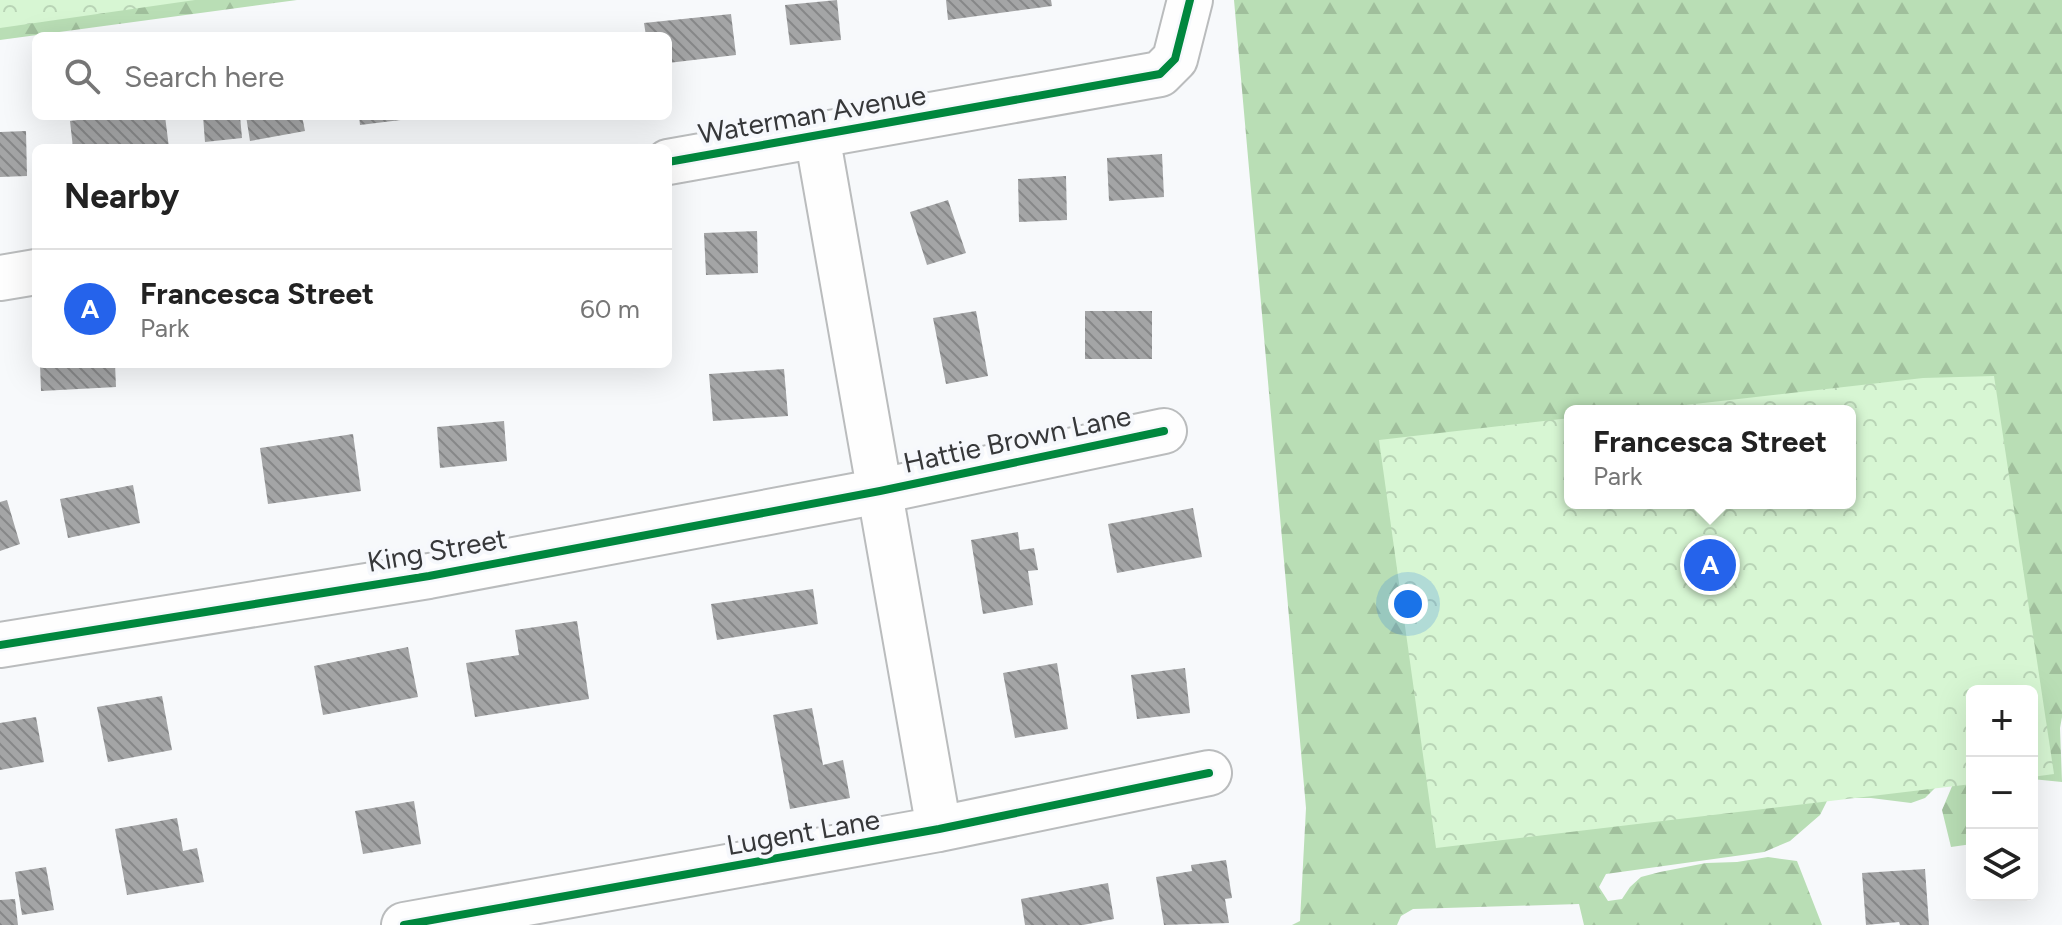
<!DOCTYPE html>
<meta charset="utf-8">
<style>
:root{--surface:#fff;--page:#f6f6f6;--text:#222;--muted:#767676;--line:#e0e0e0;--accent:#2563eb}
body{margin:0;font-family:Figtree,sans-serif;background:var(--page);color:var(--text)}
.controls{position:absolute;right:24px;bottom:24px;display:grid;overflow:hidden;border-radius:12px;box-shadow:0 8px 32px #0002}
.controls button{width:72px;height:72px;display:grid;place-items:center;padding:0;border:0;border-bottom:2px solid var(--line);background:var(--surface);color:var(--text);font:40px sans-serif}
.you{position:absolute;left:1408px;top:604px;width:28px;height:28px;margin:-20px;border:6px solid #fff;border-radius:50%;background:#1a73e8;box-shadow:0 0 0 12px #1a73e833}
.badge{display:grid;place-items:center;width:52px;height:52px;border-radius:50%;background:var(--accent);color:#fff;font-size:26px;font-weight:700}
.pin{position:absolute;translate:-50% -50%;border:4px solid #fff;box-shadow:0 2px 8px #0006}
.popup{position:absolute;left:1564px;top:405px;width:292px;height:104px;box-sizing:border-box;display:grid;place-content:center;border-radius:12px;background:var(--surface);filter:drop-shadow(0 2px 6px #0005);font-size:26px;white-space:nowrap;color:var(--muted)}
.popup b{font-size:30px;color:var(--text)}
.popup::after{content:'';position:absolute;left:50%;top:100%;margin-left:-16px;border:16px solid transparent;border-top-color:var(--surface)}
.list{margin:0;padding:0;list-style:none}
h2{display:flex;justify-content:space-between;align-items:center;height:104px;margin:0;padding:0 32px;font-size:34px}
h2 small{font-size:26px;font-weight:400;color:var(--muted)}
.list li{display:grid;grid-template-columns:52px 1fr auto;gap:24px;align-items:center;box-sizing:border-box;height:120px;padding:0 32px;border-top:2px solid var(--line)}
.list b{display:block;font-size:30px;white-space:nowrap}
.list p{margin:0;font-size:26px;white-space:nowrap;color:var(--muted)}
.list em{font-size:26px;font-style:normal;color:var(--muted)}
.icon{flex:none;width:44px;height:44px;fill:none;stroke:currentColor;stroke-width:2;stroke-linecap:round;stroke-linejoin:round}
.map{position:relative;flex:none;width:2062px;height:925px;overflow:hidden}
.search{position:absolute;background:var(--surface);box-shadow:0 8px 32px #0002;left:32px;top:32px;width:640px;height:88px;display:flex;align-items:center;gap:20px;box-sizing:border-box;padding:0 28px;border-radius:12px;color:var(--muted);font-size:30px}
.panel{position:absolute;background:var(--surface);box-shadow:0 8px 32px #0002;left:32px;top:144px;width:640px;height:224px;border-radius:12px}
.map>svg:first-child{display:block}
</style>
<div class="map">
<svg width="2062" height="925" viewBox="0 0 2062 925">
<defs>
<pattern id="forest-firs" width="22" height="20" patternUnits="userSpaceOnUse" patternTransform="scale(2)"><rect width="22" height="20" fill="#b9deb5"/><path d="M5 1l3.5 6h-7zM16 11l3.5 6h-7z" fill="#a0bf9c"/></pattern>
<pattern id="park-crowns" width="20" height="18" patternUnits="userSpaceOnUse" patternTransform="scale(2)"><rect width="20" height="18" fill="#d7f6d3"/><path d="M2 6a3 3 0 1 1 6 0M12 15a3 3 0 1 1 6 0" fill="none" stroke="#b9d4b6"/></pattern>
<pattern id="building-back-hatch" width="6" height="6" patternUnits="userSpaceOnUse" patternTransform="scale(2)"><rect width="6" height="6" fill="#a4a5a6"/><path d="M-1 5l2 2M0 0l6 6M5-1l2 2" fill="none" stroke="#868788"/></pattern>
</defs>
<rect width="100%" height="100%" fill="#f7f9fb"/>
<path fill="url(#forest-firs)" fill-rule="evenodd" d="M0 0H297L0 40Z
M1234 0H2062V717L2060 728 2062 782 2032 779V691H1972V844L1951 847 1942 810 1953 784 1935 788 1925 798 1911 803 1871 798H1842L1827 801 1820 815 1790 841 1764 852 1606 874 1599 887 1608 901 1622 899 1630 887 1641 877 1660 872 1706 863 1737 862 1768 857 1797 861 1822 925H1584L1579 904 1413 909 1401 916 1397 925H1292L1300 921 1306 808ZM1570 411H1850V503H1570Z"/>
<path fill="url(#park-crowns)" d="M0 0H195L0 28Z
M1994 376 2054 774 2032 777V691H1972V784L1436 848 1379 440 1570 418V503H1850V411H1633L1923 378Z"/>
<path fill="url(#building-back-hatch)" d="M837 0 841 40 790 45 785 5Z
M946 0H1051L1052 6 948 20Z
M731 14 736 55 668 63V36H646L644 23Z
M108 116H165L169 148H73L70 121Z
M203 116H240L242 138 205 142Z
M246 116H302L305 131 250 141Z
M359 116H417V118L360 125Z
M26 131 27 176 0 177V132Z
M1162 154 1164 197 1109 201 1107 158Z
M1066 176 1067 220 1019 222 1018 179Z
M948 200 966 253 927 265 910 212Z
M757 231 758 273 706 275 704 233Z
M976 311 988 376 946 384 933 318Z
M1085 311H1152V359H1085Z
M40 364H115L116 387 41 391Z
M784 369 788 416 713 421 709 374Z
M504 421 507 461 440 468 437 427Z
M353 434 361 491 268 504 260 448Z
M133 485 140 523 68 538 60 499Z
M7 500 20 544 0 551V502Z
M1193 508 1202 557 1117 573 1108 524Z
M1018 532 1020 550 1034 548 1038 570 1028 571 1033 605 983 614 971 540Z
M813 589 818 624 717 640 711 604Z
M577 621 589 699 475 717 466 663 519 655 515 630Z
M408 647 418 697 323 715 314 666Z
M1057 663 1068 729 1015 738 1003 673Z
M1185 668 1190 713 1137 719 1131 675Z
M162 696 172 750 108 762 97 707Z
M812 708 823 765 843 760 850 798 790 809 773 715Z
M36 717 44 762 0 770V723Z
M414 801 421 844 363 854 355 811Z
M177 818 183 851 197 848 204 882 127 895 115 829Z
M1226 860 1232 898 1225 899 1229 923 1164 925 1156 877 1192 871 1191 865Z
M46 867 54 910 22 915 15 872Z
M1925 869 1929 925H1900L1899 922 1866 925 1862 873Z
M1108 883 1114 919 1083 925H1025L1021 899Z
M15 899 18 925H0V900Z"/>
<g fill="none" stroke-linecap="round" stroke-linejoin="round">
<defs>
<path id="minor" d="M817 135 939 829
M668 162 1160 74 1175 59 1190 0
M0 278 36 272
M0 645 429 576 880 491 1164 431
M404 925 939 829 1209 773"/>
</defs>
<use href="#minor" stroke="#babcbd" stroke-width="48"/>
<use href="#minor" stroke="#fefefe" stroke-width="44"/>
<defs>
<path id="cycleway" d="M668 162 1160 74 1175 59 1190 0
M0 645 429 576 880 491 1164 431
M404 925 939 829 1209 773"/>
</defs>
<use href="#cycleway" stroke="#f6f8fc" stroke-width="13"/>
<use href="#cycleway" stroke="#00873e" stroke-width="8"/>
</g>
<g text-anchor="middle" stroke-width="8" stroke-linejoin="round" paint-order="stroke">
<g font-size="28" fill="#37383a" stroke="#f6f8fc">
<text transform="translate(812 114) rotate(-10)" y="10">Waterman Avenue</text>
<text transform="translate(1017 439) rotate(-12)" y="10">Hattie Brown Lane</text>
<text transform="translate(437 550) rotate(-10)" y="10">King Street</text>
<text transform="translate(803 832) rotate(-10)" y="10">Lugent Lane</text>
</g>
</g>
</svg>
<div class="controls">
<button>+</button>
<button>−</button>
<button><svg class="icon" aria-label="layers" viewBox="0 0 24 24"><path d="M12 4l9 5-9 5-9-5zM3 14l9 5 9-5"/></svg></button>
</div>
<div class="you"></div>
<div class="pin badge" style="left:1710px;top:565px">A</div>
<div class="popup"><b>Francesca Street</b>Park</div>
<div class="search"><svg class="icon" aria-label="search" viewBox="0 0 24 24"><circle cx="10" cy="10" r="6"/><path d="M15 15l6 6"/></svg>Search here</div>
<section class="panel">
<h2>Nearby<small></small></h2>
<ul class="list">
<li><span class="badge">A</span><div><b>Francesca Street</b><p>Park</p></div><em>60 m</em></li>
</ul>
</section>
</div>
